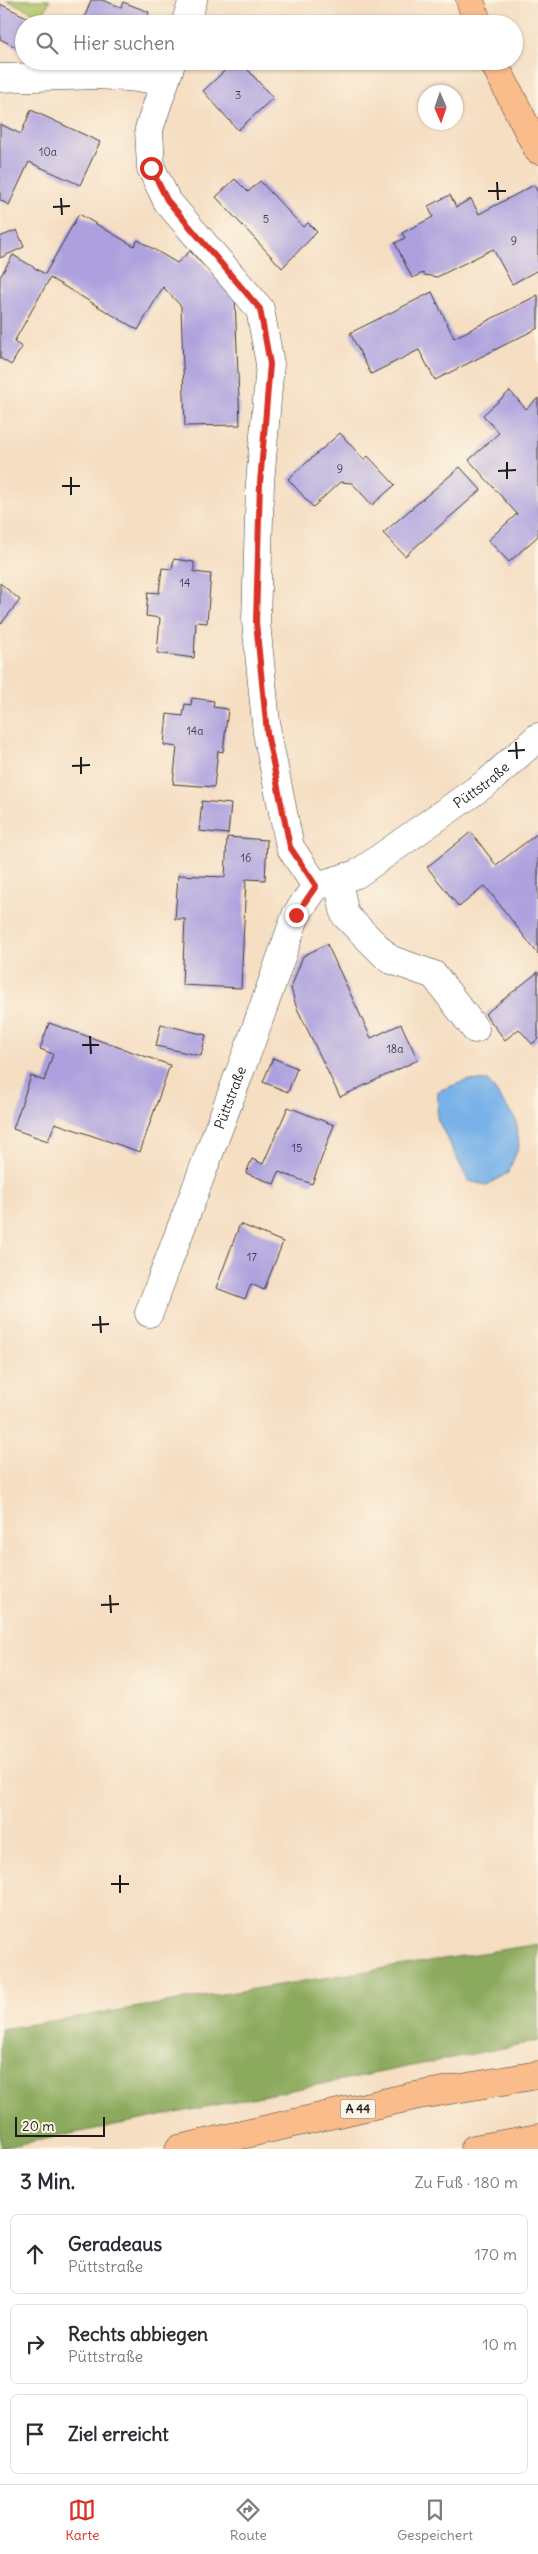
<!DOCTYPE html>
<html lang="de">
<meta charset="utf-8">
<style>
:root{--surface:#fff;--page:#f2f2f3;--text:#2b2b33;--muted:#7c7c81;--line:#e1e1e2;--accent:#d93025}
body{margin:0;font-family:Delius,sans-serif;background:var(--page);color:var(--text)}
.compass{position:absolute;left:418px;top:85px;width:45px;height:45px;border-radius:50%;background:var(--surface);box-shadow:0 1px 4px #0004;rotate:178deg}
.scale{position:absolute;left:15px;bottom:12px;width:90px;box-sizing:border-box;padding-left:5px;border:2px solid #1c1c1c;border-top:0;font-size:14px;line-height:18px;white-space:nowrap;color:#1c1c1c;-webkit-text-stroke:4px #fcf5e5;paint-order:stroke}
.stop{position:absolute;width:15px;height:15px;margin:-11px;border:4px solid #d93025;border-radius:50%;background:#fff}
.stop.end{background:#d93025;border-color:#fff;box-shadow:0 1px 5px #0008}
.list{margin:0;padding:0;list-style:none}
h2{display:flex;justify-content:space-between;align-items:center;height:65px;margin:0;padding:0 20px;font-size:21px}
h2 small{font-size:16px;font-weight:400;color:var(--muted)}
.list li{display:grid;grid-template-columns:32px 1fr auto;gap:15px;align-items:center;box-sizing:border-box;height:80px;margin:0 10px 10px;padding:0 10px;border:1px solid var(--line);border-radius:8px}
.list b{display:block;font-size:19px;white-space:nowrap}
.list p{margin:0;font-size:16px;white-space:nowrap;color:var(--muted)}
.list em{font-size:16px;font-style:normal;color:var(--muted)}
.icon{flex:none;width:28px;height:28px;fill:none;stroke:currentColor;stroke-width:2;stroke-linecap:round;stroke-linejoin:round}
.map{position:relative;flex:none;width:538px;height:2149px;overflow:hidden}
.search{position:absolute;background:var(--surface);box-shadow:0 1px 4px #0004;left:15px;right:15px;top:15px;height:55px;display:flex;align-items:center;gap:12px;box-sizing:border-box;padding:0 18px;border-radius:28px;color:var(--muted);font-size:19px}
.sheet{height:335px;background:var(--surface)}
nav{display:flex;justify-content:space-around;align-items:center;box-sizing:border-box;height:70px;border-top:1px solid var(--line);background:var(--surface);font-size:14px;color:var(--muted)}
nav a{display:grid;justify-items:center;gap:2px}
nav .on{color:var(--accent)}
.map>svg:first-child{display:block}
</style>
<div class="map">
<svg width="538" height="2149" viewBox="0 0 538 2149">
<rect width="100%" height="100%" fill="#fcf5e5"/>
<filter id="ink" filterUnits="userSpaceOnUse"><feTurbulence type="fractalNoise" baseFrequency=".02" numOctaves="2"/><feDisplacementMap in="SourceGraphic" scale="10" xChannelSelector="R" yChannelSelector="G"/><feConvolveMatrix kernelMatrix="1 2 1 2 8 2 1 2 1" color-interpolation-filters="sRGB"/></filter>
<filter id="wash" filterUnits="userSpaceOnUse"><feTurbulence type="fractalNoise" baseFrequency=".0096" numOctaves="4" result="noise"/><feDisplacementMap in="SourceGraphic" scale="20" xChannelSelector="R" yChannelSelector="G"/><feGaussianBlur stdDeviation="1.12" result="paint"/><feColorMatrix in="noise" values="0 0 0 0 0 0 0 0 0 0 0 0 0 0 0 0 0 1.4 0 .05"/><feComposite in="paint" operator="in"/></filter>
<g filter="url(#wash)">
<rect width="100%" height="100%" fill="#f5dec2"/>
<path fill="#afc569" stroke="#667042" d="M6 0H50L42 16Z"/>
<path fill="#8baa5d" stroke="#54633c" d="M538 1944V2041L0 2148V2029Z"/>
<path fill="#79b2e9" stroke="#4a6782" d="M468 1080 488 1081 516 1120 519 1146 508 1173 487 1185 468 1181 437 1118 438 1091Z"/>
<g id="blocks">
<path fill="#aca0de" d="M91 0H102L121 7 123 2 149 12 145 24H82Z
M0 4 41 24H24V51L0 39Z
M235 61H240L273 98 238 130 203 91Z
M31 110 100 142 80 185 29 162 9 205 0 200V124L21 134Z
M235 179 248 192 260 181 303 227 308 223 317 232 282 268 216 197Z
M534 185 538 193V270L512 284 493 249 437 277 424 275 423 273 412 278 395 243 405 238 402 233 433 217 428 206 450 195 456 207 471 199 479 214Z
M79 214 134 246 138 240 177 263 190 251 235 298 240 425 185 426 181 306 163 287 138 330 50 278 14 342 22 347 11 365 0 358V277L13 255 45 274Z
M17 230 24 247 0 258V237Z
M432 292 454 338 538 295V328L435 380 419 350 371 374 350 333Z
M510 391 526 409 538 398V536L509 562 488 540 517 514 469 460 499 433 483 415Z
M340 433 364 460 368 456 395 485 372 505 352 483 340 482 313 507 288 479Z
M460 467 481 490 405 556 383 533Z
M174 559 194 562V572L211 574 207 623 196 622 194 658 157 653 160 618 146 616 148 592 159 593 162 568 172 569Z
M0 583 20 600 0 625Z
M192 698 214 701 213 707 228 709 223 752 218 751 214 787 173 784 177 747 164 745 167 714 183 716 185 704 191 705Z
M202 801 231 804 228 834 199 831Z
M471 832 496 865 538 833V954L485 886 459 907 427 867Z
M227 837 267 840 265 880 246 879 241 988 182 985 185 919H175L178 875 225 877Z
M327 944 371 1038 401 1024 418 1060 340 1097 296 1006 291 988 303 956Z
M538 972V1039L532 1044 519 1029 505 1040 485 1014Z
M49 1023 170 1065 140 1152 55 1123 48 1141 13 1129 31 1076 44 1081 53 1054 40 1049Z
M161 1024 206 1035 201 1056 156 1046Z
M273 1058 297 1068 288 1092 263 1082Z
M288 1107 334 1125 312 1184 279 1172 274 1184 246 1173 252 1159 263 1164Z
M240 1224 283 1242 264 1290 251 1284 245 1299 216 1288Z"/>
</g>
</g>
<g filter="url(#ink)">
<use href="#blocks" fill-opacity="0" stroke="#3d3935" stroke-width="1"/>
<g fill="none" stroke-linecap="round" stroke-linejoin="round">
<defs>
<g id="minor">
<path d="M185 24 193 0"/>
<path d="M172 61 149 129 151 168 167 201 260 309 270 364 260 483 256 622 267 733 290 847 316 886"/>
<path d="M0 78 99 75 165 80"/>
<path d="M338 880 345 915 389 959 434 975 475 1029"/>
<path id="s1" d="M149 1313 250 1045 296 915 316 886 357 874 489 781 538 737"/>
</g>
<path id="major" d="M470 0 478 24
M493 61 538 150"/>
<path id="highway" d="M179 2149 414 2096 538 2075
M474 2149 538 2138"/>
</defs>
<use href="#minor" stroke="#3d3935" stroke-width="29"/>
<use href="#major" stroke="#3d3935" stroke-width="29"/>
<use href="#highway" stroke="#3d3935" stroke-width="29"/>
<use href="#minor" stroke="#fff" stroke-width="28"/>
<use href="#major" stroke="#f9bc8a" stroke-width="28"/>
<use href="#highway" stroke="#f9bc8a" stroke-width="28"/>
</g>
</g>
<g fill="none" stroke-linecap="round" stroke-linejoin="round" filter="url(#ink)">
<path stroke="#d93025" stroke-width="6" d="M151 168 167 200 260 309 270 364 260 483 256 622 267 733 290 847 316 886 296 915"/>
</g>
<path fill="none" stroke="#1c1c1c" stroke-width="2" d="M497 182 498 200M488 191H506M61 198 62 215M53 207 70 206M507 462V479M498 471 516 470M71 477V495M62 486H80M516 742 517 759M508 751 525 750M81 757V774M72 766 90 765M90 1036 91 1054M82 1045H99M100 1316 101 1333M92 1325 109 1324M110 1595 111 1613M101 1605 119 1604M120 1875V1893M111 1884H129"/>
<g text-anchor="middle" stroke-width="4" stroke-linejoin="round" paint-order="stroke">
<g font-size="11" fill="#403d4c">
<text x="238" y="99">3</text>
<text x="48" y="156">10a</text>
<text x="266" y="223">5</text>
<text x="514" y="245">9</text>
<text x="340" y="473">9</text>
<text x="185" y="587">14</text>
<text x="195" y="735">14a</text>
<text x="246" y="862">16</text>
<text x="395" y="1053">18a</text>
<text x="297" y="1152">15</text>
<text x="252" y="1261">17</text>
</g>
<rect fill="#fcf5e5" stroke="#5f5d58" stroke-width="1" x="340.5" y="2099.5" width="35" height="19" rx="4"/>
<g font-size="12" font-weight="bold" fill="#1c1c1c">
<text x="358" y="2113">A 44</text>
</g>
<g font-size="14" fill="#1c1c1c" stroke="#fcf5e5">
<text dy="5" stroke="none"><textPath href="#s1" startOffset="655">Püttstraße</textPath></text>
<text dy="5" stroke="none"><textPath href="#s1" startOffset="230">Püttstraße</textPath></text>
</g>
</g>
</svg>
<svg class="compass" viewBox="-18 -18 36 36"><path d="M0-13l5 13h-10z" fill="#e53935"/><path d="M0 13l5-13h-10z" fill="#7c7c81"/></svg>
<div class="scale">20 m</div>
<div class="stop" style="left:151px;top:168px"></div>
<div class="stop end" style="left:296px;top:915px"></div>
<div class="search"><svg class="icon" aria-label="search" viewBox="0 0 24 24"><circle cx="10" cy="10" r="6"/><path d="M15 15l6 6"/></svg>Hier suchen</div>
</div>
<section class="sheet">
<h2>3 Min.<small>Zu Fuß · 180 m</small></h2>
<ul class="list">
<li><svg class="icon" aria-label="ahead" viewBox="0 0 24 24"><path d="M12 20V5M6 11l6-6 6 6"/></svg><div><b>Geradeaus</b><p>Püttstraße</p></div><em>170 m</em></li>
<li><svg class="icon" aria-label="right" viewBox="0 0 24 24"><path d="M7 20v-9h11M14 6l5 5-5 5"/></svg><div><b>Rechts abbiegen</b><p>Püttstraße</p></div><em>10 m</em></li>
<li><svg class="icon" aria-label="arrive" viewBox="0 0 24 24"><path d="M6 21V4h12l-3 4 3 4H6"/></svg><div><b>Ziel erreicht</b></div></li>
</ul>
</section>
<nav>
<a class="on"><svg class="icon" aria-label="map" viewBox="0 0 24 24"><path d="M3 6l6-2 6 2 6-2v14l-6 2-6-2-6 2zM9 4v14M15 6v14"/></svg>Karte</a>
<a><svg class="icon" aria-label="directions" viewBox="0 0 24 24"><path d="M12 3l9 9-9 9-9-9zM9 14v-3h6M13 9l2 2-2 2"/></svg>Route</a>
<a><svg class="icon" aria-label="saved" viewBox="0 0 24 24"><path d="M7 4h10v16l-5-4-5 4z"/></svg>Gespeichert</a>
</nav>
